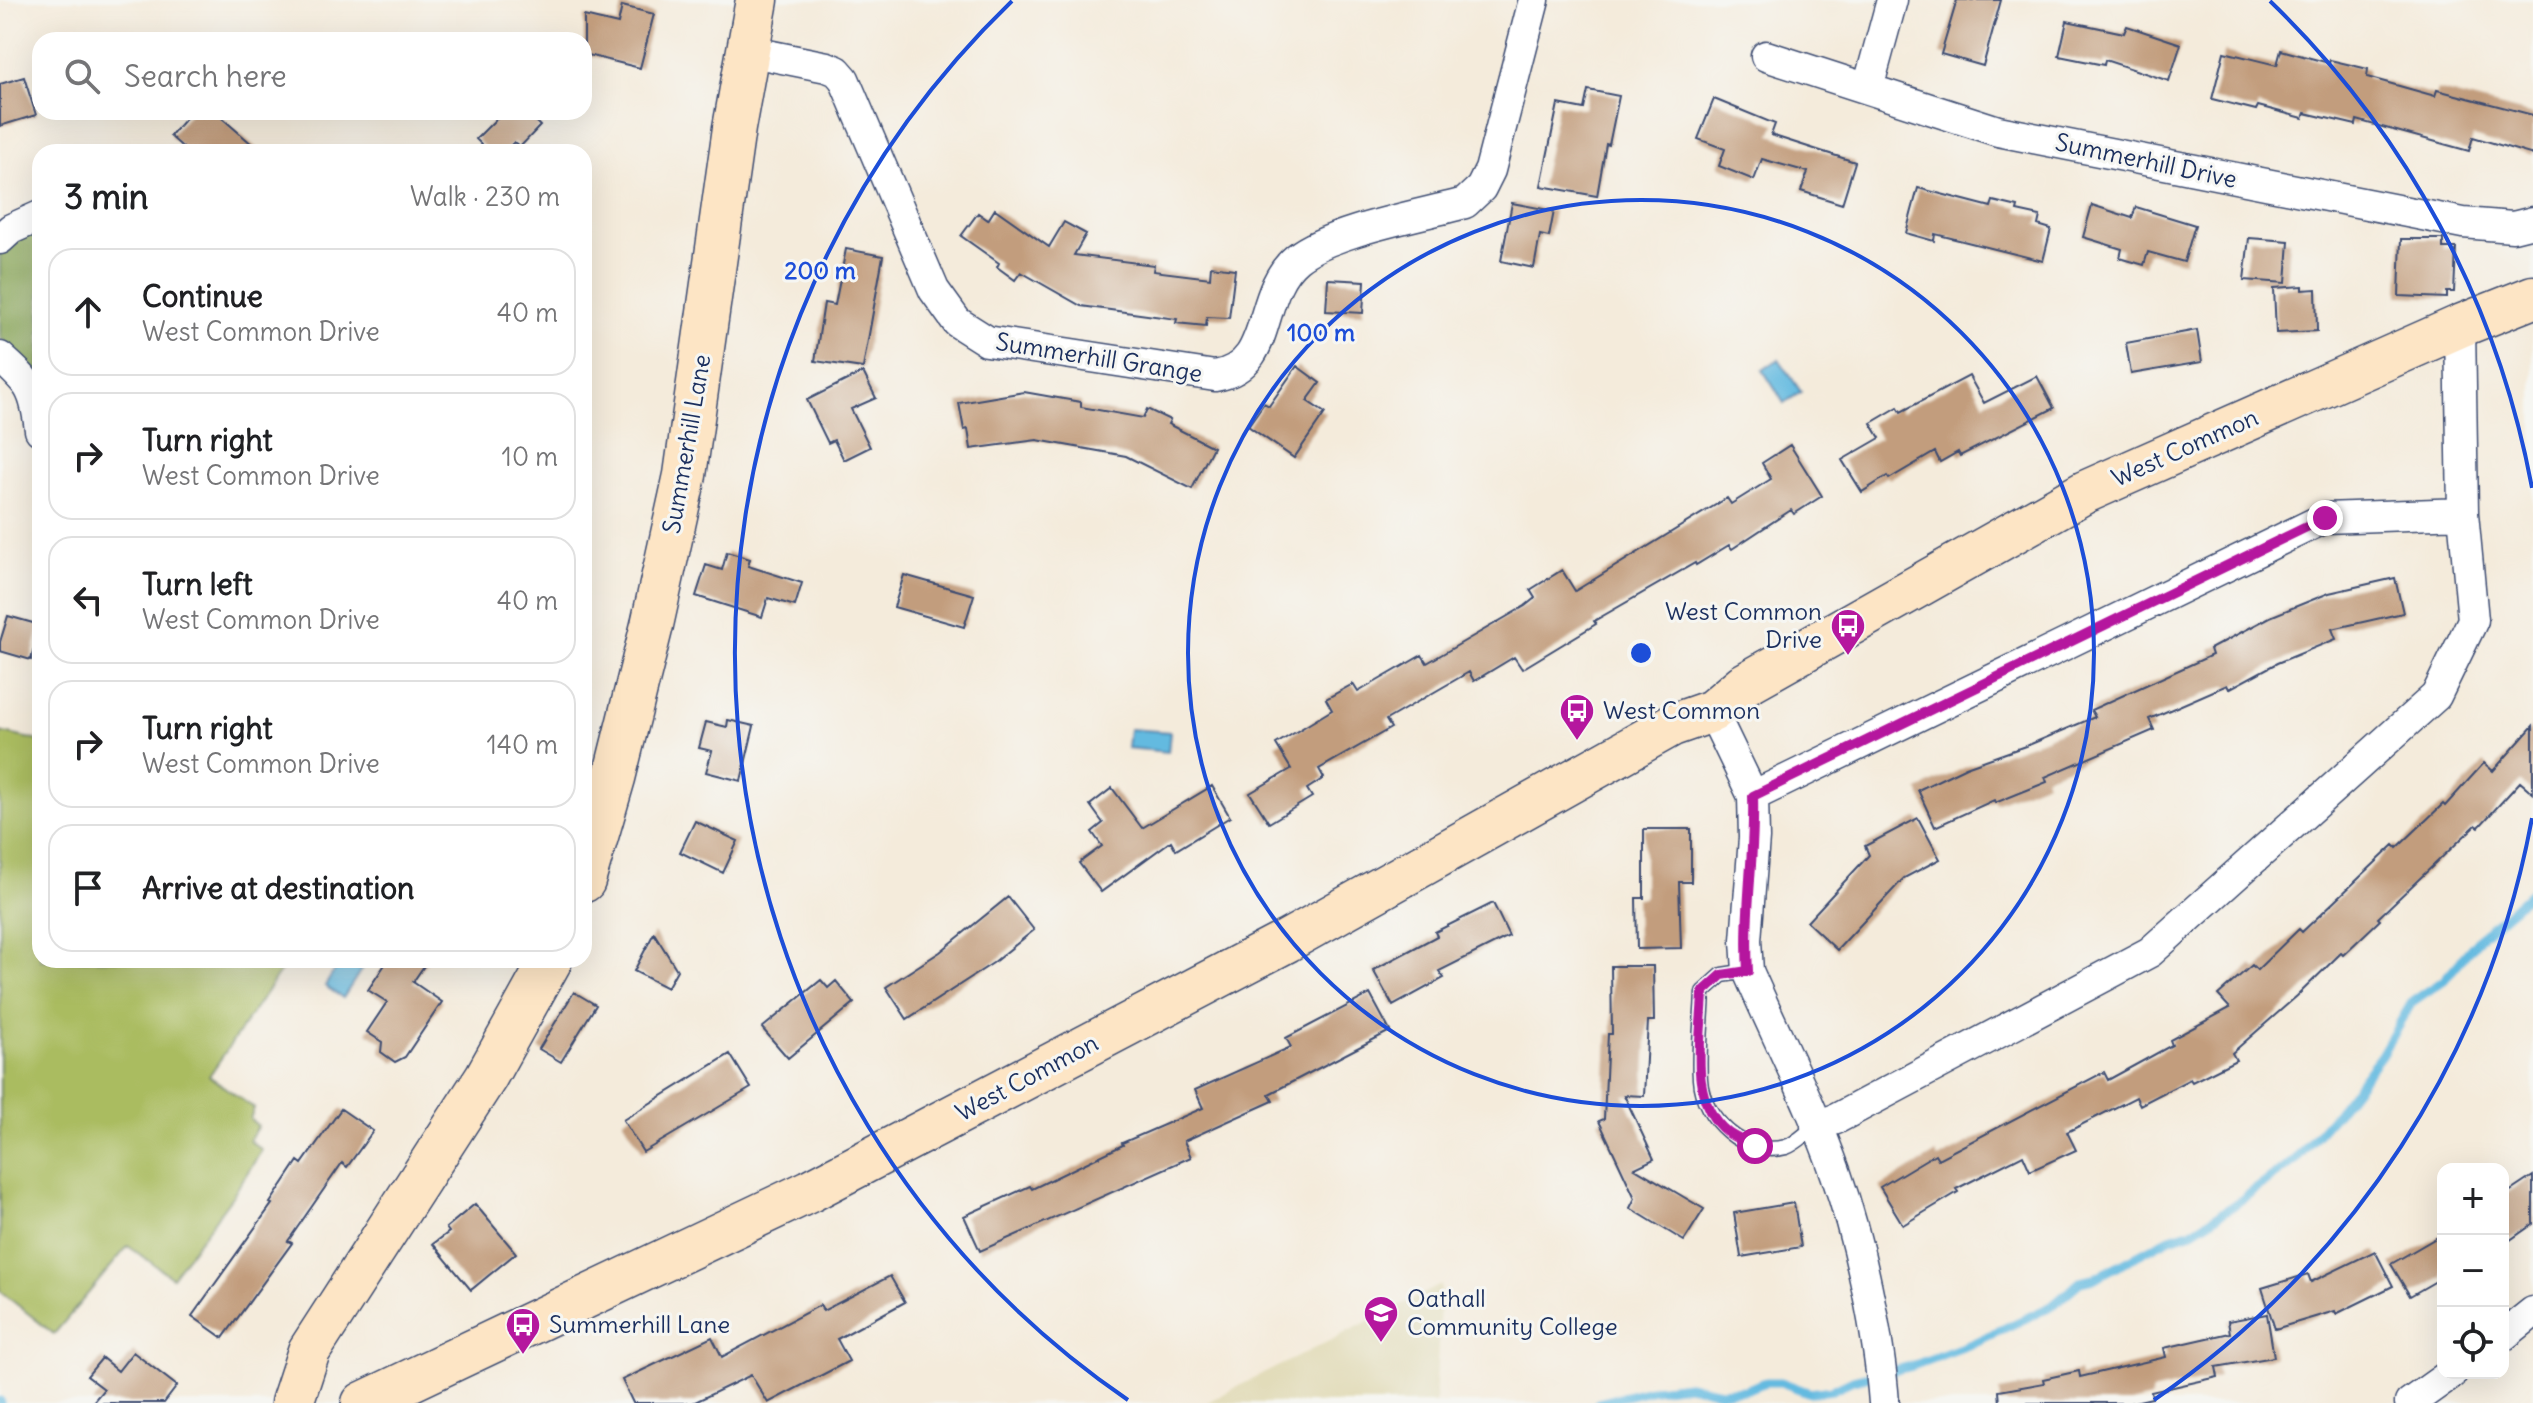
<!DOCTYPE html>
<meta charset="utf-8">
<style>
:root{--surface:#fff;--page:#f6f6f6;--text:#202124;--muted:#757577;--line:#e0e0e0}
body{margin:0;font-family:Delius,sans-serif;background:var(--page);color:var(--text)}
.controls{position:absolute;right:24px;bottom:24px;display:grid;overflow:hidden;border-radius:16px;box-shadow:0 8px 32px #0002}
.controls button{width:72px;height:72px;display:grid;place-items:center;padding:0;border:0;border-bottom:2px solid var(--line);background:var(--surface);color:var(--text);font:40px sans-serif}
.stop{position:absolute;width:24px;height:24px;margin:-18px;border:6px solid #b5179e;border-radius:50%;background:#fff}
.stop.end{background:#b5179e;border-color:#fff;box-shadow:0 2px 8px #0008}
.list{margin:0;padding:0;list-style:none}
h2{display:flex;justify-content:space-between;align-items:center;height:104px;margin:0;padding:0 32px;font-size:34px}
h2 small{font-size:26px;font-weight:400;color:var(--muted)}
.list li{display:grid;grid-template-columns:52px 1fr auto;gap:24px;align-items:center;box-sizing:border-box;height:128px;margin:0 16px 16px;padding:0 16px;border:2px solid var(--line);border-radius:24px}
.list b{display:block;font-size:30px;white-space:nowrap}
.list p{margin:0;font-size:26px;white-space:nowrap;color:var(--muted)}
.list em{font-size:26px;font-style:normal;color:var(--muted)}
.icon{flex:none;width:44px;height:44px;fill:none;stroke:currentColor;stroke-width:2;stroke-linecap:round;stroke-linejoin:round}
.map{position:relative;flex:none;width:2533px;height:1403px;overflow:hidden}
.search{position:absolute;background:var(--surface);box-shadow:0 8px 32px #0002;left:32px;top:32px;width:560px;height:88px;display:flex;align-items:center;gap:20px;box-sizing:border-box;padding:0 28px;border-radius:24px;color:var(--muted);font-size:30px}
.panel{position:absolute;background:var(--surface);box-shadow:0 8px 32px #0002;left:32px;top:144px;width:560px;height:824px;border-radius:24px}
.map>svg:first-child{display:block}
</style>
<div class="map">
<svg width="2533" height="1403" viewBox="0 0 2533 1403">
<rect width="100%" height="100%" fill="#f6f6f2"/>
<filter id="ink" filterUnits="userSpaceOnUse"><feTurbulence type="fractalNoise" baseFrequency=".0125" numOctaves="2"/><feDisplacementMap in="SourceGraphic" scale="16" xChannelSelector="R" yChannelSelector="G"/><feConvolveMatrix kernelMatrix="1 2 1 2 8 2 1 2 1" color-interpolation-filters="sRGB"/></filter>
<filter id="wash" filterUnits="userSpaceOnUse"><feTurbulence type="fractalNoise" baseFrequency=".006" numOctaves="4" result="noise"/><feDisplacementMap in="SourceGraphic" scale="32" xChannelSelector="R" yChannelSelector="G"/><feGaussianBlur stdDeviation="1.8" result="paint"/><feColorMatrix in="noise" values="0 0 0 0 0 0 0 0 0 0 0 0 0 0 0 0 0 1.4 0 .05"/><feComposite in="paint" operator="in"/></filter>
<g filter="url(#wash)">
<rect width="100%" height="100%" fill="#f4ebdb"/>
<path fill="#e2dcba" d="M1441 1285 1435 1403H1205Z"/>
<path fill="#aabc60" stroke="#62765f" stroke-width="2" d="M0 732 40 741V960H288L209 1076 254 1108 250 1119 258 1126 249 1140 262 1150 233 1195 172 1277 128 1246 54 1334 0 1291Z"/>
<path fill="#87a456" stroke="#516a5a" stroke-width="2" d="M40 227V376L22 356 0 338V250Z"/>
<path fill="#63bae0" stroke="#3f749f" stroke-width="2" d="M1779 359 1801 392 1784 403 1763 370Z
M1129 729 1170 732 1168 752 1127 748Z
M341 960 366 962 343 998 325 986Z"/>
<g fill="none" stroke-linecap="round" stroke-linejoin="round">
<path stroke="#63bae0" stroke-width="9" d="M0 1401 1 1403
M1598 1403 1654 1389 1688 1385 1720 1392 1745 1390 1766 1382H1781L1810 1393 1832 1390 1853 1380 1912 1366 1971 1344 2052 1306 2080 1282 2093 1279 2170 1238 2193 1231 2233 1206 2295 1160 2337 1112 2381 1055 2412 1002 2444 980 2483 934 2533 891"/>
</g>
<g id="blocks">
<path fill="#c29d7d" d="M1957 0H2001L1983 66 1941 54Z
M622 6 654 14 640 68 584 54V16L618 24Z
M2067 21 2124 33 2127 26 2181 44 2169 81 2105 60 2104 65 2059 56Z
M2281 50 2329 63 2330 60 2368 69 2367 77 2435 96 2437 90 2533 115V155L2473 137 2469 151 2357 120 2356 125 2305 113 2303 118 2258 106 2256 110 2212 99 2224 52 2277 65Z
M24 77 36 115 0 126V84Z
M1588 90 1619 96 1609 145 1606 144 1597 196 1541 186 1558 104 1584 109Z
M1714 99 1775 124 1771 135 1855 162 1842 204 1801 191 1808 172 1762 159 1754 180 1719 166 1725 149 1698 139Z
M191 112H215L261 152H188L170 136Z
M503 112H526L540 126 520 147 514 142 504 152H489L476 139Z
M1918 188 1991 207 1993 201 2018 207 2017 211 2040 216 2038 225 2051 229 2043 261 1935 234 1934 241 1906 233Z
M1512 203 1554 211 1549 237 1540 235 1534 268 1501 261Z
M2092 205 2132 218 2136 207 2195 225 2184 262 2148 252 2144 265 2120 258 2122 249 2083 237Z
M995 209 1049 247 1064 222 1086 234 1074 255 1154 265 1153 271 1210 278 1211 266 1235 269 1229 318 1207 317 1206 326 1176 323 1177 319 1081 306 1021 272 1015 280 997 267 999 263 961 236 978 213 988 220Z
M2249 238 2289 241 2286 283 2244 280Z
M2401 239H2443V248H2456L2454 292H2447V298L2399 296Z
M846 249 883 256 863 368 815 361 824 303 835 305Z
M1328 279 1365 281 1363 313 1326 311Z
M2303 286V290L2316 289 2317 331 2276 333 2274 288Z
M2197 330 2202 362 2131 374 2126 343Z
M1297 366 1320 383 1307 401 1325 413 1294 458 1248 426 1264 403 1269 406Z
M863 372 876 398 851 409 870 447 844 460 834 440 828 443 807 400Z
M1969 376 1984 403 2037 376 2054 408 1960 456 1958 452 1940 462 1935 452 1889 479 1887 476 1862 492 1842 460 1880 438 1871 423 1898 407 1901 412Z
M1024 392 1081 402V407L1143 418 1147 409 1170 420 1168 424 1213 447 1192 489 1126 456 1037 440 971 449 968 429 964 430 959 403Z
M1790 445 1822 496 1794 514 1791 510 1732 549 1729 545 1696 565 1695 563 1594 621 1596 624 1522 669 1514 657 1474 681 1469 672 1386 720 1391 728 1319 769 1324 778 1307 789 1312 797 1269 823 1250 793 1291 769 1276 744 1332 710 1326 699 1353 684 1358 692 1422 655 1427 663 1525 606 1535 598 1530 590 1562 570 1575 591 1727 498 1731 504 1771 479 1762 463Z
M727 552 750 559 748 566 802 583 795 606 768 598 762 617 696 596 706 565 722 570Z
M904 575 974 595 964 627 894 607Z
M2395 578 2403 613 2332 629 2336 639 2277 663 2229 689 2227 685 2149 719 2154 730 2045 777 2047 782 1995 803 1994 800 1935 827 1918 790 1966 767 2031 744 2095 717 2091 710 2212 655 2210 649 2270 617 2329 593Z
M8 616 40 625 31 660 0 651V642Z
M728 720 754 726 741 781 706 772 712 751 699 748 706 722 727 727Z
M2533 726V793L2520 782 2479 827 2476 825 2378 918 2380 920 2343 955 2341 953 2297 996 2232 1053 2236 1060 2192 1082 2190 1079 2140 1105 2136 1097 2067 1132 2076 1150 2030 1171 2023 1155 1956 1189 1958 1192 1903 1225 1880 1187 1935 1154 1938 1159 2104 1072 2108 1080 2172 1045 2170 1040 2230 1008 2218 995 2252 965 2257 970 2299 929 2302 932 2394 845 2397 848 2443 804 2445 806 2484 763 2493 771Z
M1212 786 1230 817 1176 850 1171 841 1101 892 1079 863 1102 846 1092 832 1103 823 1090 805 1112 788 1142 828Z
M1918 818 1940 859 1904 878 1837 950 1807 922 1869 855 1865 846Z
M695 821 738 841 723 873 680 852Z
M1644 829H1691V882H1679L1681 948 1637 949 1636 898H1644Z
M1008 897 1034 930 993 963 907 1019 886 987 940 952Z
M1493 903 1509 936 1439 971 1444 978 1393 1006 1373 970 1437 936 1435 932Z
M654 933 677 970 667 988 634 971Z
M388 960H428L413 982 442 1002 405 1057 395 1062 381 1052 382 1042 367 1032 387 1002 368 990Z
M1611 966H1653L1654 1021H1648L1644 1096 1624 1095 1654 1159 1635 1168 1704 1209 1684 1241 1630 1208 1635 1198 1599 1121 1604 1119 1608 1034H1612Z
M821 980 828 988 836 981 854 1003 788 1058 762 1028Z
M574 992 596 1005 561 1062 539 1049Z
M1370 994 1390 1031 1269 1094 1273 1101 1184 1141 1191 1157 980 1251 964 1216 1030 1186 1032 1189 1123 1145 1122 1143 1203 1108 1195 1090 1291 1047 1286 1038Z
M730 1054 751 1088 643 1152 623 1120Z
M341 1109 373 1131 347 1167 342 1163 288 1241 292 1243 223 1338 192 1316 272 1204 270 1203 298 1161 302 1164Z
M2533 1176V1224L2503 1245V1196Z
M1794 1203 1801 1247 1741 1257 1734 1213Z
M475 1204 516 1253 471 1290 433 1244 449 1232 446 1228Z
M2443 1234V1277L2410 1296 2391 1264Z
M2375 1251 2393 1286 2336 1314 2335 1311 2275 1329 2262 1288 2308 1274 2311 1282Z
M890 1276 905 1302 837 1339 849 1361 768 1403 751 1375 693 1403H633L622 1380 712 1337 722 1357 820 1305 823 1311Z
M2267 1314 2274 1357 2216 1367 2218 1377 2151 1392 2152 1398 2130 1403H2000L1999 1391 2044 1383 2043 1379 2079 1371 2080 1377 2166 1357 2164 1348 2230 1333 2228 1321Z
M133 1352 177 1386 164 1403H92L104 1389 87 1376 102 1358 118 1371Z"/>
</g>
</g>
<g filter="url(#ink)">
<use href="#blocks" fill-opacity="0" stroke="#3c4b71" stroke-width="2"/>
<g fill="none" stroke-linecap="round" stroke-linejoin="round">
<defs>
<path id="lane" d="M1748 971 1722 975 1703 992C1702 1020 1698 1050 1700 1079 1702 1118 1745 1158 1786 1147 1796 1144 1807 1132 1816 1126"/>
<path id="street" d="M747 51 827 67 837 71 844 79 934 290 957 322 987 341 1215 376C1276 366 1254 294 1297 258 1331 231 1421 215 1465 203L1481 188 1490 170 1534 0
M1766 56 1998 131 2463 223 2513 227 2533 222
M1868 88 1892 0
M0 239 11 229 40 216
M0 357C30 384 35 389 40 430
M1712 711 1753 796 1754 838 1746 940 1748 971C1777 1038 1812 1105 1836 1174 1859 1240 1879 1334 1884 1403
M1753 796 2325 518 2463 513
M1816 1126 1836 1119 2150 952 2436 696 2473 620 2463 513 2460 326
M2503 1336 2533 1312
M2410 1403 2452 1373"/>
<path id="secondary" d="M584 881 614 778 652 625 685 475 734 128 757 0
M292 1403 309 1351 486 1077 551 960
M363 1403 810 1191 1287 941 1672 725 1712 711 1743 685 2085 492 2460 326 2533 297"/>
</defs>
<use href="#lane" stroke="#3c4b71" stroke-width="17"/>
<use href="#street" stroke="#3c4b71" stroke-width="33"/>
<use href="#secondary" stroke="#3c4b71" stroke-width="45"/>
<use href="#lane" stroke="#fff" stroke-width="14"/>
<use href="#street" stroke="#fff" stroke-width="30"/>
<use href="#secondary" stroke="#fde5c5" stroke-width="42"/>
</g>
</g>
<g fill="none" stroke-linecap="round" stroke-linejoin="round" filter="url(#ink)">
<path stroke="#b5179e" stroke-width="10" d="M1755 1146C1746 1142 1734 1138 1727 1132 1687 1100 1702 1036 1703 992L1722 975 1748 971C1744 912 1755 854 1753 796L2325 518"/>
</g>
<g fill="none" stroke="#1d4ed8" stroke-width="4">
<circle cx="1641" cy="653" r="453"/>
<path d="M2532 818A906 906 0 0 1 2154 1400M1128 1400A906 906 0 0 1 1012 1M2270 1A906 906 0 0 1 2532 488"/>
</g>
<defs>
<symbol id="bus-pin" viewBox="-11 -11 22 30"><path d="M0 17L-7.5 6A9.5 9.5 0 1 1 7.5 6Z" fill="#b5179e" stroke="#f6f6f2"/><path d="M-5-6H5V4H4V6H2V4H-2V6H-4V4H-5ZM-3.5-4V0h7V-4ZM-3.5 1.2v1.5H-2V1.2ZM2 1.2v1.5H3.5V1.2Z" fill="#fff"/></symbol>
<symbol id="school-pin" viewBox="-11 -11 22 30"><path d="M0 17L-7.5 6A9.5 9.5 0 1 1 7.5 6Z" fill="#b5179e" stroke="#f6f6f2"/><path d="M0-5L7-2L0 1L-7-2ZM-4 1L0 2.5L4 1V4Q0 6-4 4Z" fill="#fff"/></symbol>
</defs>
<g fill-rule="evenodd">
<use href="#bus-pin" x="1828" y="606" width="40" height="54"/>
<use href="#bus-pin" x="1557" y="691" width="40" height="54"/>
<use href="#school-pin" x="1361" y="1293" width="40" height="54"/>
<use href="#bus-pin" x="503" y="1305" width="40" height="54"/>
</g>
<g text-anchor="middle" stroke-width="6" stroke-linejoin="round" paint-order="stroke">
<g font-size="24" fill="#1b2f5e" stroke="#f6f6f2">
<text transform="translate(2146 161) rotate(12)" y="8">Summerhill Drive</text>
<text transform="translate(1099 358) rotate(9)" y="8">Summerhill Grange</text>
<text transform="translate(687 444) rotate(-80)" y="8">Summerhill Lane</text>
<text transform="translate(2185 448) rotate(-24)" y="8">West Common</text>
<text transform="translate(1027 1078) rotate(-28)" y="8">West Common</text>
</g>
<g font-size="24" fill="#1b2f5e" stroke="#f6f6f2" text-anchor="start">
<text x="1822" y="620" text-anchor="end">West Common<tspan x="1822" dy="28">Drive</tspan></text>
<text x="1603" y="719">West Common</text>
<text x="1407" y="1307">Oathall<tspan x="1407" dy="28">Community College</tspan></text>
<text x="549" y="1333">Summerhill Lane</text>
</g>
</g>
<circle cx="1641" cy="653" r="12" fill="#1d4ed8" stroke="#f6f6f2" stroke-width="4"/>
<g font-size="24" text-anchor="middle" font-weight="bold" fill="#1d4ed8" stroke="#f6f6f2" stroke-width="6" stroke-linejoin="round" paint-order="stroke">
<text x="820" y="279">200 m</text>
<text x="1321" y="341">100 m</text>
</g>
</svg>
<div class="controls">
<button>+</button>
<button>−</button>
<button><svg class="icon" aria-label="locate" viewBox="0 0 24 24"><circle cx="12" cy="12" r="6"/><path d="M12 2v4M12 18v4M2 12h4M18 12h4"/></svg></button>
</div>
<div class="stop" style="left:1755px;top:1146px"></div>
<div class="stop end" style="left:2325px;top:518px"></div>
<div class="search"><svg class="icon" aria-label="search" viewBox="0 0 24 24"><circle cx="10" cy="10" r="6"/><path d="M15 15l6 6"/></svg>Search here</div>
<section class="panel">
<h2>3 min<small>Walk · 230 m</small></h2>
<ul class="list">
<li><svg class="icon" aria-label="ahead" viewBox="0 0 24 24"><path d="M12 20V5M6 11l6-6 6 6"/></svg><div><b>Continue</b><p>West Common Drive</p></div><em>40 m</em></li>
<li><svg class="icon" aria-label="right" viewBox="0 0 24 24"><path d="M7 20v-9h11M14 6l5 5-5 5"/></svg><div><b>Turn right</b><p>West Common Drive</p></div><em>10 m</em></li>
<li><svg class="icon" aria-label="left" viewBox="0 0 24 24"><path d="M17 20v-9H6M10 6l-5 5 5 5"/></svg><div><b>Turn left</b><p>West Common Drive</p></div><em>40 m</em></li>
<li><svg class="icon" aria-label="right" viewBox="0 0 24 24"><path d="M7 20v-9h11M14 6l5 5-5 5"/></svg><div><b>Turn right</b><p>West Common Drive</p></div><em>140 m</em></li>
<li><svg class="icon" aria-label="arrive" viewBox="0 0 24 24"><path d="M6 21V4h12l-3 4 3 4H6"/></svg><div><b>Arrive at destination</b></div></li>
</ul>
</section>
</div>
